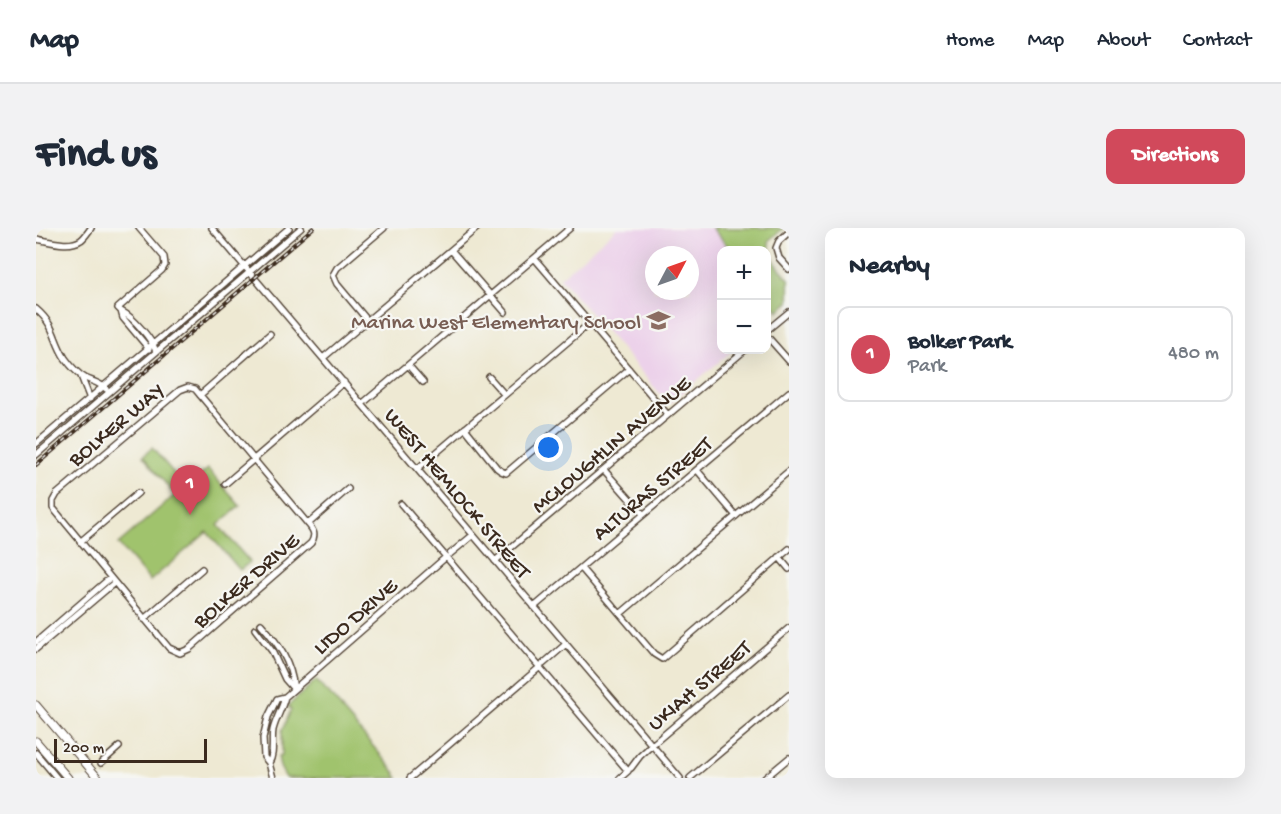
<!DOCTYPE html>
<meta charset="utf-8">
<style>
:root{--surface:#fff;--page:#f2f2f3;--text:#1f2937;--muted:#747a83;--line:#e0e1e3;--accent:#d1495b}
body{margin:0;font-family:"Gochi Hand",sans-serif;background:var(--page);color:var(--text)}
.controls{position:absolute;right:18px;top:18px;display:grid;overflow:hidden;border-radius:12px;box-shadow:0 6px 24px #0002}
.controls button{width:54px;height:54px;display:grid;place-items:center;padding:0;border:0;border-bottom:2px solid var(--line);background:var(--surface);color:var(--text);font:30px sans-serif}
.compass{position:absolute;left:609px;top:18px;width:54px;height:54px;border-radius:50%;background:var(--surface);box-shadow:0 6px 24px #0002;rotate:49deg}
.scale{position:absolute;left:18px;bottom:15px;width:153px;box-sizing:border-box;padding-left:6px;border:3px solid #3b2a1e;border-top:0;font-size:16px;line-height:21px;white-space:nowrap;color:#3b2a1e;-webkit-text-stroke:4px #f6f6f2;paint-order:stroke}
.you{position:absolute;left:513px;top:220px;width:21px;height:21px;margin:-15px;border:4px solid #fff;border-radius:50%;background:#1a73e8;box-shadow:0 0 0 9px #1a73e833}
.badge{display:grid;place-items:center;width:39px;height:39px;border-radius:50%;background:var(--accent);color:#fff;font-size:20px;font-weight:700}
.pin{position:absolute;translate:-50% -50px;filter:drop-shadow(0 2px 3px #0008)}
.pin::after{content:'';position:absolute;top:32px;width:21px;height:18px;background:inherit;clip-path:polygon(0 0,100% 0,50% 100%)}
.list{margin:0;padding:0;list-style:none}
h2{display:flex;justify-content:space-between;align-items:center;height:78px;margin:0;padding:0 24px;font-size:26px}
h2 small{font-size:20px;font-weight:400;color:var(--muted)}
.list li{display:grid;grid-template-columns:39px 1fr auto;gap:18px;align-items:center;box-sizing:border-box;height:96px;margin:0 12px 12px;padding:0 12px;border:2px solid var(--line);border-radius:12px}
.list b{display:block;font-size:22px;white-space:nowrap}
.list p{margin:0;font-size:20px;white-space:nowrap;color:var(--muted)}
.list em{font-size:20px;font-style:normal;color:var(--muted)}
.map{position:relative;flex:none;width:753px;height:550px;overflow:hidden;border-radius:12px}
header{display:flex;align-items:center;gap:36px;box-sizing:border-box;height:84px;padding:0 30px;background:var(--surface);border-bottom:2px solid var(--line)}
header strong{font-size:28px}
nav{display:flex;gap:33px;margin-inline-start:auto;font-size:21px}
.intro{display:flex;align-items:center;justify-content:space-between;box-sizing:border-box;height:144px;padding:0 36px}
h1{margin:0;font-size:42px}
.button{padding:15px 27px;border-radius:12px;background:var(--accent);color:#fff;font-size:21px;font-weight:700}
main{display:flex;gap:36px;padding:0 36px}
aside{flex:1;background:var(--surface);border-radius:12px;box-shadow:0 6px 24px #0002}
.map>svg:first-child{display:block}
</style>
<header>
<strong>Map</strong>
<nav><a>Home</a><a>Map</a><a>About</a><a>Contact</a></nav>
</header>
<div class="intro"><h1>Find us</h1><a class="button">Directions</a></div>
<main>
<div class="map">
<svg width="753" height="550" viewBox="0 0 753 550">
<rect width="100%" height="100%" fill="#f6f6f2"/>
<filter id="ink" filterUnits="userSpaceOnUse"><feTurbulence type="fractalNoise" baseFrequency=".0167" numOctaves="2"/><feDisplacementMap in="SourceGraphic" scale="12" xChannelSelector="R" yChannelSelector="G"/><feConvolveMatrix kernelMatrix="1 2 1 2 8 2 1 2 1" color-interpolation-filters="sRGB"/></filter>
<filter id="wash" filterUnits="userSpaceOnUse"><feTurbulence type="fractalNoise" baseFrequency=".008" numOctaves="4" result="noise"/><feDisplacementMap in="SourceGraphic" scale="24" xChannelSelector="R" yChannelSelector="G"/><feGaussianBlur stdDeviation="1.35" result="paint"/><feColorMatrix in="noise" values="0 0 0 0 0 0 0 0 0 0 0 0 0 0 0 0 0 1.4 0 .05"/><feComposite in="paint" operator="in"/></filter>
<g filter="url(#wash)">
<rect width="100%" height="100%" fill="#eee9d3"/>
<path fill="#ecd1ea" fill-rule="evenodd" d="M581 0H676L695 22H686V122H697L633 176 524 50ZM618 27H654V63H618Z"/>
<path fill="#a0c36d" stroke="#6e7646" stroke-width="1.5" d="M676 0H748L733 12C733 32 741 36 753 51V74L742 83 731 69 730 22H695Z
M116 220 150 259 172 241 204 278 182 297 214 334 204 342 171 304 114 353 82 316 139 267 107 228Z
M280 452 290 464 291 463 306 481V482L360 545 359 546 362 550H250L244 539 242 528 246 527V503L255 482 252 478Z"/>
</g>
<g filter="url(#ink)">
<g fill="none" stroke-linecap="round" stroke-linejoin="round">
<defs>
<path id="minor" d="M103 0 128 29 129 37 126 42 82 80 85 83 87 90 113 121
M176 0 644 550
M753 4 743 13 740 20 743 30 753 41
M0 11C13 13 33 20 45 12 49 9 52 4 55 0
M415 22 469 84
M499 31 632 187
M0 81C20 98 17 112 29 130 34 137 42 146 49 150 57 154 63 154 70 161
M85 83C97 89 117 112 120 124
M332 93 301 56 297 47 301 40 348 0
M730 103 753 84
M730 107 753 133
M287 130 441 0
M372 137 387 154
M45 148 54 171
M453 149 468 166
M152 159 159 161 272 296C278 303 280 307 275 315L153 421 144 425 133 420 17 280V273L21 266 144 162Z
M164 167 234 106
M326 176 534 0
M429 200 461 240 465 243 470 245 593 141
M0 216 253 0
M0 227 265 0
M381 241 554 95
M568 242 607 286
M661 242 700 288
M189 256 308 154
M365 276 592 543 584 550
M272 296 312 261
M44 314 102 265
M414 326 437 307
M743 329 753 341
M459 333 709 122
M545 340 618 426 626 431 753 321
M498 379 753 164
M584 386 753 243
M108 391 166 341
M225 396C243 416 255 434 258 461
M219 401 236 423 249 451 257 460
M0 414 74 350
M0 421 78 355
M507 436 530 416
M0 525 21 550
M65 535 83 519
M233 535C239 525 235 513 237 502 240 490 246 481 249 469
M595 540 604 528 616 517 753 400
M237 550 233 535 228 529 227 510 232 489 241 471 249 469 410 329
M374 550 504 439
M654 550 753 467
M729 550 753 530"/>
<path id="major" d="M0 477 62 550
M0 513 32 550"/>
</defs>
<use href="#minor" stroke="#564739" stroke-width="8"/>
<use href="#major" stroke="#564739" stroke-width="9"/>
<use href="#minor" stroke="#fff" stroke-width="5"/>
<use href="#major" stroke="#fff" stroke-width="7"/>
<defs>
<path id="rail" d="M0 237 277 0"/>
</defs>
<use href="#rail" stroke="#3b2a1e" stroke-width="4"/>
<use href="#rail" stroke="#f6f6f2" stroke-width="1.5" stroke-dasharray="4.5" stroke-linecap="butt"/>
</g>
</g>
<defs>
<symbol id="school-bare" viewBox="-9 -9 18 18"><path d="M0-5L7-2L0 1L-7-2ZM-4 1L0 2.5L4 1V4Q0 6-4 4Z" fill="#8d6e63" stroke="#f6f6f2" stroke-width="2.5" paint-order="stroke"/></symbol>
</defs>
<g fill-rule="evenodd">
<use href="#school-bare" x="606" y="76" width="33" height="33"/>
</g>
<g text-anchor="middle" stroke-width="4.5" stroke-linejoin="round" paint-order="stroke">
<g font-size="22" fill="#785e54" stroke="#f6f6f2" text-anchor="end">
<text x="605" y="100">Marina West Elementary School</text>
</g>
<g font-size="22" fill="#3b2a1e" stroke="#f6f6f2">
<text transform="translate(79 195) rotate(-40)" y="8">BOLKER WAY</text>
<text transform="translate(574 215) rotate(-40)" y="8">MCLOUGHLIN AVENUE</text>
<text transform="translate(615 259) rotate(-40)" y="8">ALTURAS STREET</text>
<text transform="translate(423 264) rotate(50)" y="8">WEST HEMLOCK STREET</text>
<text transform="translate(209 351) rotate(-41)" y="8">BOLKER DRIVE</text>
<text transform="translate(318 387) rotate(-41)" y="8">LIDO DRIVE</text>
<text transform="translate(662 456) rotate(-40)" y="8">UKIAH STREET</text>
</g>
</g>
</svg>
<div class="controls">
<button>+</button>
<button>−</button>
</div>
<svg class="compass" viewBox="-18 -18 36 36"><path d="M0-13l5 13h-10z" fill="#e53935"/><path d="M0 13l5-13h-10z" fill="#747a83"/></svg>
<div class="scale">200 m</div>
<div class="you"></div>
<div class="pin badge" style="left:154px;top:287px">1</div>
</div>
<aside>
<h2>Nearby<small></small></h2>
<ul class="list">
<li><span class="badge">1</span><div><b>Bolker Park</b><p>Park</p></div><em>480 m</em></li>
</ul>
</aside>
</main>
